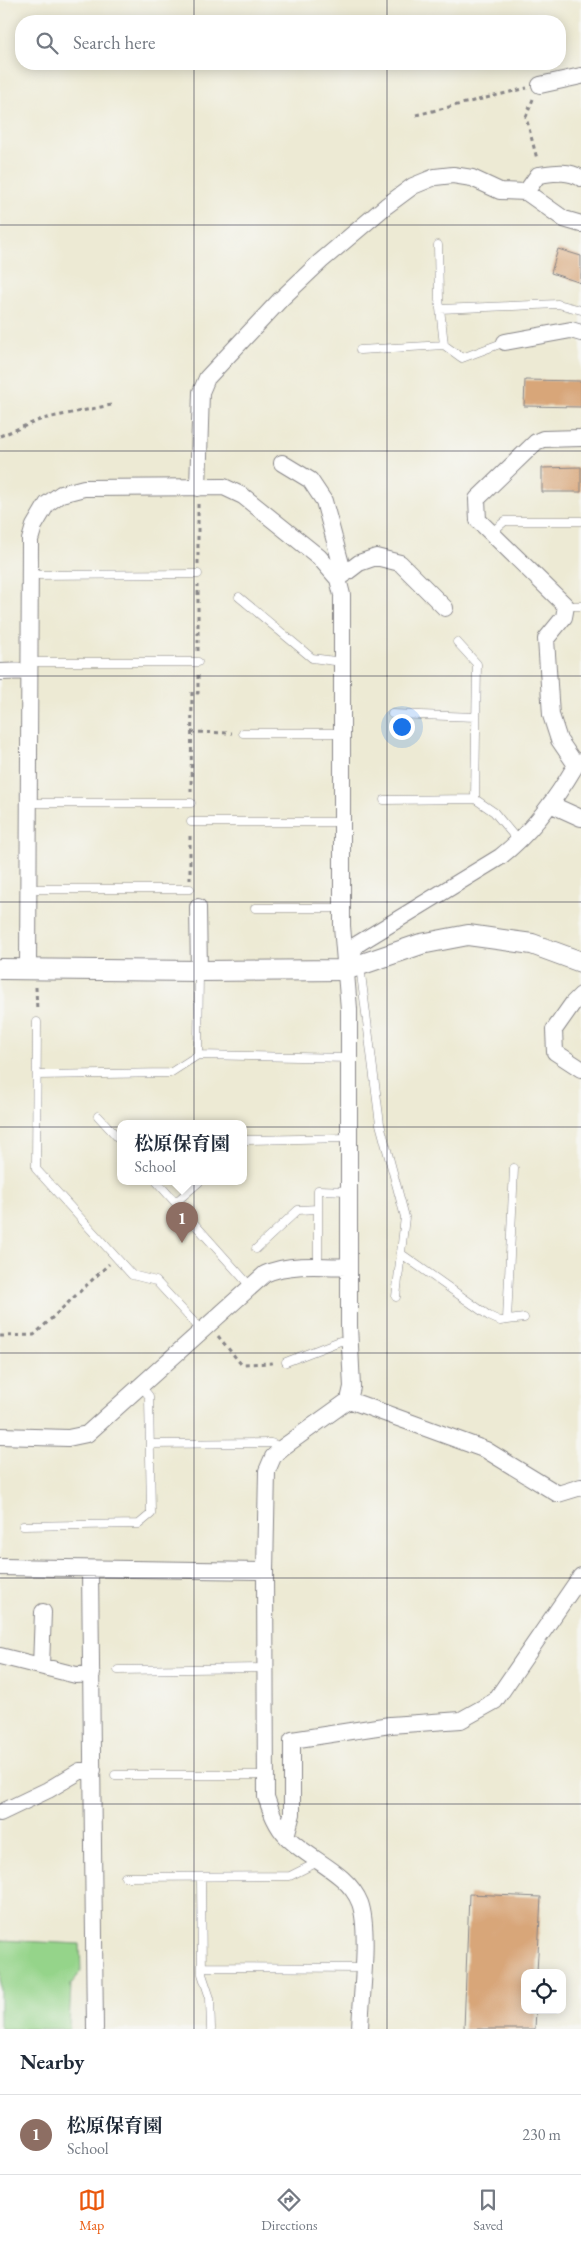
<!DOCTYPE html>
<meta charset="utf-8">
<style>
:root{--surface:#fff;--page:#f2f2f3;--text:#1f2937;--muted:#747a83;--line:#e0e1e3;--accent:#ea580c}
body{margin:0;font-family:"EB Garamond","Noto Serif JP",serif;background:var(--page);color:var(--text)}
.controls{position:absolute;right:15px;bottom:15px;display:grid;overflow:hidden;border-radius:10px;box-shadow:0 2px 12px #0003}
.controls button{width:45px;height:45px;display:grid;place-items:center;padding:0;border:0;border-bottom:1px solid var(--line);background:var(--surface);color:var(--text);font:25px sans-serif}
.you{position:absolute;left:401px;top:726px;width:18px;height:18px;margin:-12px;border:4px solid #fff;border-radius:50%;background:#1a73e8;box-shadow:0 0 0 8px #1a73e833}
.badge{display:grid;place-items:center;width:32px;height:32px;border-radius:50%;background:var(--accent);color:#fff;font-size:16px;font-weight:700}
.pin{position:absolute;translate:-50% -41px;filter:drop-shadow(0 1px 2px #0008)}
.pin::after{content:'';position:absolute;top:26px;width:18px;height:15px;background:inherit;clip-path:polygon(0 0,100% 0,50% 100%)}
.popup{position:absolute;left:117px;top:1120px;width:130px;height:65px;box-sizing:border-box;display:grid;place-content:center;border-radius:10px;background:var(--surface);filter:drop-shadow(0 1px 4px #0005);font-size:16px;white-space:nowrap;color:var(--muted)}
.popup b{font-size:19px;color:var(--text)}
.popup::after{content:'';position:absolute;left:50%;top:100%;margin-left:-10px;border:10px solid transparent;border-top-color:var(--surface)}
.list{margin:0;padding:0;list-style:none}
h2{display:flex;justify-content:space-between;align-items:center;height:65px;margin:0;padding:0 20px;font-size:21px}
h2 small{font-size:16px;font-weight:400;color:var(--muted)}
.list li{display:grid;grid-template-columns:32px 1fr auto;gap:15px;align-items:center;box-sizing:border-box;height:80px;padding:0 20px;border-top:1px solid var(--line)}
.list b{display:block;font-size:19px;white-space:nowrap}
.list p{margin:0;font-size:16px;white-space:nowrap;color:var(--muted)}
.list em{font-size:16px;font-style:normal;color:var(--muted)}
.icon{flex:none;width:28px;height:28px;fill:none;stroke:currentColor;stroke-width:2;stroke-linecap:round;stroke-linejoin:round}
.map{position:relative;flex:none;width:581px;height:2029px;overflow:hidden}
.search{position:absolute;background:var(--surface);box-shadow:0 2px 12px #0003;left:15px;right:15px;top:15px;height:55px;display:flex;align-items:center;gap:12px;box-sizing:border-box;padding:0 18px;border-radius:20px;color:var(--muted);font-size:19px}
.sheet{height:145px;background:var(--surface)}
nav{display:flex;justify-content:space-around;align-items:center;box-sizing:border-box;height:70px;border-top:1px solid var(--line);background:var(--surface);font-size:14px;color:var(--muted)}
nav a{display:grid;justify-items:center;gap:2px}
nav .on{color:var(--accent)}
.map>svg:first-child{display:block}
</style>
<div class="map">
<svg width="581" height="2029" viewBox="0 0 581 2029">
<rect width="100%" height="100%" fill="#f6f6f2"/>
<filter id="ink" filterUnits="userSpaceOnUse"><feTurbulence type="fractalNoise" baseFrequency=".02" numOctaves="2"/><feDisplacementMap in="SourceGraphic" scale="10" xChannelSelector="R" yChannelSelector="G"/><feConvolveMatrix kernelMatrix="1 2 1 2 8 2 1 2 1" color-interpolation-filters="sRGB"/></filter>
<filter id="wash" filterUnits="userSpaceOnUse"><feTurbulence type="fractalNoise" baseFrequency=".0096" numOctaves="4" result="noise"/><feDisplacementMap in="SourceGraphic" scale="20" xChannelSelector="R" yChannelSelector="G"/><feGaussianBlur stdDeviation="1.12" result="paint"/><feColorMatrix in="noise" values="0 0 0 0 0 0 0 0 0 0 0 0 0 0 0 0 0 1.4 0 .05"/><feComposite in="paint" operator="in"/></filter>
<g filter="url(#wash)">
<rect width="100%" height="100%" fill="#edead4"/>
<path fill="#95d48a" stroke="#5c7b62" d="M0 1940 80 1944 81 1972 71 1984 69 2029H0Z"/>
<g id="blocks">
<path fill="#d8a679" d="M558 249 581 256V283L551 273Z
M525 380 581 381V407L524 406Z
M581 467V492H542V468Z
M469 1894 541 1897 537 1973H525V2010H536L535 2029H464Z"/>
</g>
</g>
<g filter="url(#ink)">
<use href="#blocks" fill-opacity="0" stroke="#888688" stroke-width="1"/>
<g fill="none" stroke-linecap="round" stroke-linejoin="round">
<defs>
<path id="service" d="M438 245 439 299 444 345 462 358 505 342
M440 309 558 304 581 310
M360 350 444 345
M491 533 505 521H581
M30 575 198 574
M239 597 312 658 342 662
M566 606H581
M457 642 477 664 475 799
M29 662H198
M392 714 476 717
M243 733H342
M384 800 475 799 494 812 519 842
M29 803H191
M191 822H342
M28 889H190
M255 908H342
M360 966 380 1124 405 1217 396 1297
M37 1022 36 1169 132 1275 156 1281 202 1331
M198 1055 199 972
M37 1075 170 1073 198 1055 349 1058
M98 1116 121 1141
M243 1142 246 1140 349 1138
M157 1182 251 1287
M176 1202 199 1182
M256 1249 298 1210 318 1209
M400 1253 489 1316 500 1321 524 1318
M318 1266V1190L349 1191
M507 1320 514 1168
M286 1362 340 1341 350 1342
M150 1444 271 1443 282 1448
M23 1526 139 1524 151 1514 149 1396 141 1386
M118 1670 266 1668
M115 1775H266
M125 1877 290 1876 318 1862
M201 1877 202 1974 210 1998 211 2029
M202 1967 363 1968"/>
<path id="minor" d="M540 85 581 76
M526 192 538 175C554 173 567 170 581 178
M505 342 571 330 581 333
M282 463 310 480 324 501 344 575
M198 488 201 392 207 378 281 299 321 261 386 206 413 186 435 177 453 175 472 178 500 191 526 192 564 219 581 224
M338 579 359 563 376 557 400 563 445 608
M0 672 29 671
M576 765 559 740 551 715 546 639 564 617 566 606 478 520 477 499 536 442 543 439 581 438
M550 804 581 818
M198 907 199 971
M346 968 356 945 500 857C531 833 556 799 576 765L581 761
M28 969 30 540 34 526 47 504 61 494 84 488 224 487 243 496 319 557 338 579 342 595V926L349 1009V1326L352 1387 349 1400 282 1448 273 1457 267 1471 265 1571 266 1797C271 1811 276 1826 287 1837 309 1860 348 1872 360 1903 370 1931 361 1997 360 2029
M581 995 573 1003 554 1030 555 1052 581 1069
M349 1400 486 1450 558 1494 581 1487
M0 1436 68 1438 87 1434 265 1274C289 1263 322 1266 349 1267
M0 1567 265 1571
M90 1570 95 2029
M0 1656 76 1675 92 1674
M41 1666 43 1612
M0 1813 48 1790 80 1771 93 1770
M286 1836 292 1814V1740L390 1725 461 1720 495 1701 581 1576"/>
<path id="tertiary" d="M0 969 199 971 345 970 421 944 468 935 532 944 581 962"/>
</defs>
<use href="#service" stroke="#888688" stroke-width="9"/>
<use href="#minor" stroke="#888688" stroke-width="18"/>
<use href="#tertiary" stroke="#888688" stroke-width="22"/>
<path stroke="#888688" stroke-width="3" stroke-dasharray="4 4" stroke-linecap="butt" d="M533 99 526 117 537 159
M416 115 527 88
M0 436 42 419 111 405
M198 564V503
M198 651V585
M191 732 232 733
M191 792 192 692 198 693V673
M190 880V833
M36 987 37 1011
M0 1336 34 1335 109 1264
M218 1336 241 1364 276 1363"/>
<use href="#service" stroke="#fff" stroke-width="8"/>
<use href="#minor" stroke="#fff" stroke-width="16"/>
<use href="#tertiary" stroke="#fff" stroke-width="20"/>
</g>
</g>
<path fill="none" stroke="#22223b" stroke-width="1" stroke-opacity="0.55" d="M194 0V21M387 0V21M194 64V2029M387 64V2029M0 225H581M0 451H581M0 676H581M0 902H581M0 1127H581M0 1353H581M0 1578H581M0 1804H581"/>
</svg>
<div class="controls">
<button><svg class="icon" aria-label="locate" viewBox="0 0 24 24"><circle cx="12" cy="12" r="6"/><path d="M12 2v4M12 18v4M2 12h4M18 12h4"/></svg></button>
</div>
<div class="you"></div>
<div class="pin badge" style="left:182px;top:1243px;background:#8d6e63">1</div>
<div class="popup"><b>松原保育園</b>School</div>
<div class="search"><svg class="icon" aria-label="search" viewBox="0 0 24 24"><circle cx="10" cy="10" r="6"/><path d="M15 15l6 6"/></svg>Search here</div>
</div>
<section class="sheet">
<h2>Nearby<small></small></h2>
<ul class="list">
<li><span class="badge" style="background:#8d6e63">1</span><div><b>松原保育園</b><p>School</p></div><em>230 m</em></li>
</ul>
</section>
<nav>
<a class="on"><svg class="icon" aria-label="map" viewBox="0 0 24 24"><path d="M3 6l6-2 6 2 6-2v14l-6 2-6-2-6 2zM9 4v14M15 6v14"/></svg>Map</a>
<a><svg class="icon" aria-label="directions" viewBox="0 0 24 24"><path d="M12 3l9 9-9 9-9-9zM9 14v-3h6M13 9l2 2-2 2"/></svg>Directions</a>
<a><svg class="icon" aria-label="saved" viewBox="0 0 24 24"><path d="M7 4h10v16l-5-4-5 4z"/></svg>Saved</a>
</nav>
